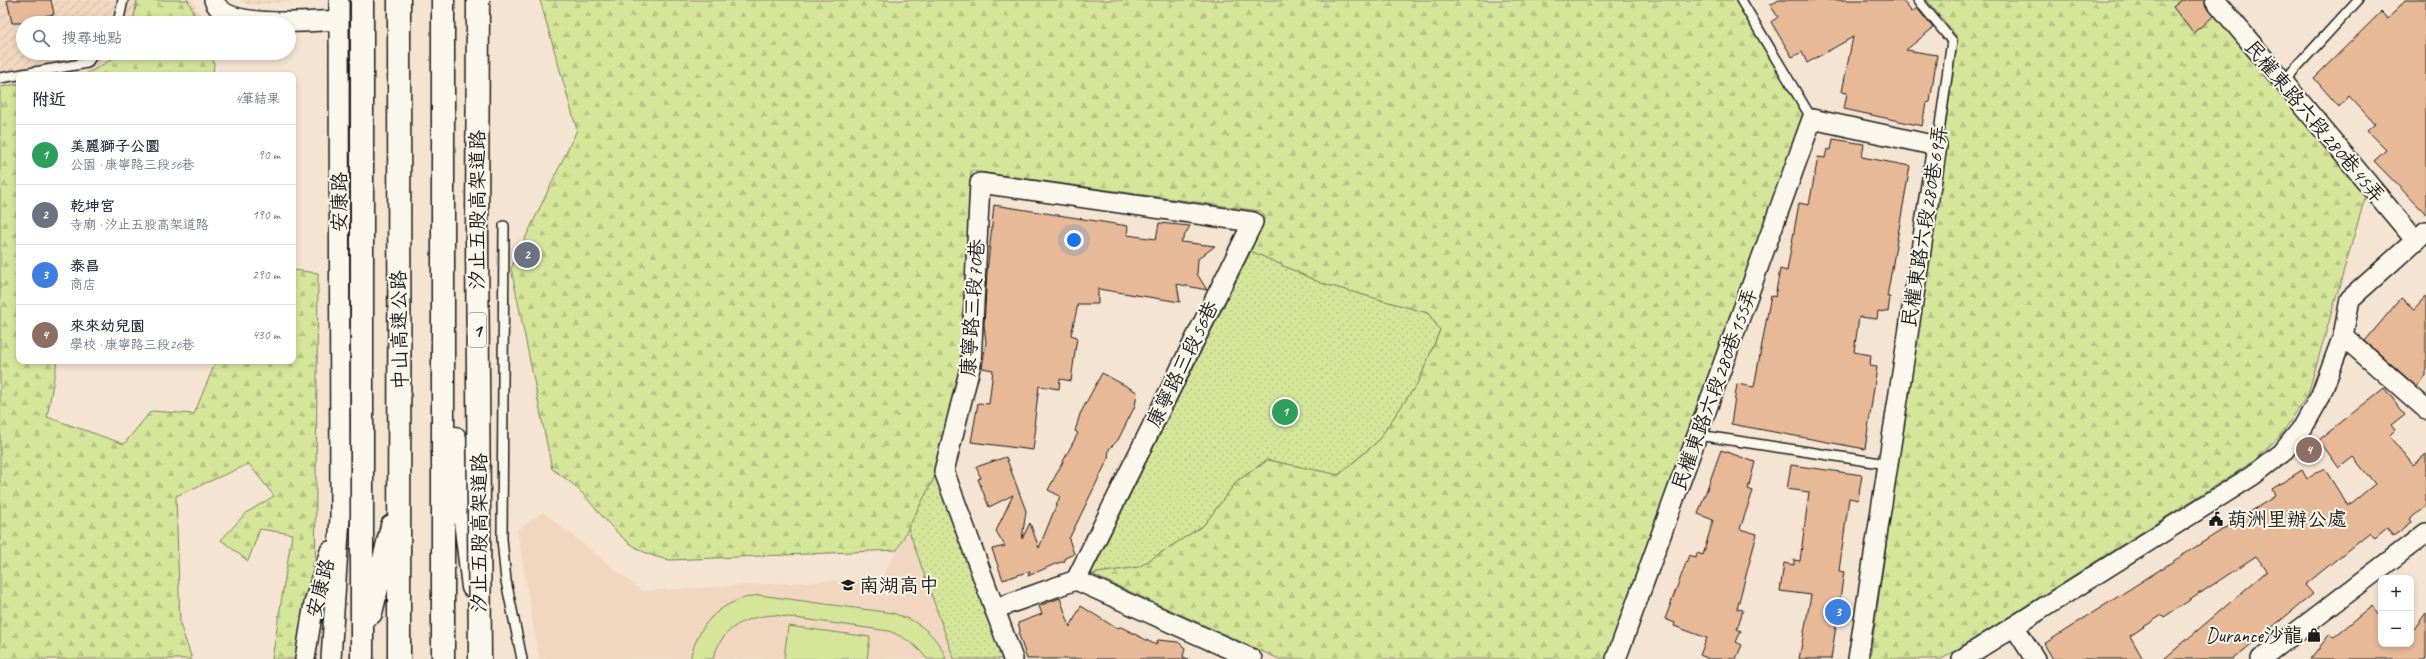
<!DOCTYPE html>
<html lang="zh-TW">
<meta charset="utf-8">
<style>
:root{--surface:#fff;--page:#f2f2f3;--text:#1f2937;--muted:#747a83;--line:#e0e1e3;--accent:#111827}
body{margin:0;font-family:Caveat,"LXGW WenKai TC",sans-serif;background:var(--page);color:var(--text)}
.controls{position:absolute;right:12px;bottom:12px;display:grid;overflow:hidden;border-radius:8px;box-shadow:0 2px 6px #0003}
.controls button{width:36px;height:36px;display:grid;place-items:center;padding:0;border:0;border-bottom:1px solid var(--line);background:var(--surface);color:var(--text);font:20px sans-serif}
.you{position:absolute;left:1074px;top:240px;width:14px;height:14px;margin:-10px;border:3px solid #fff;border-radius:50%;background:#1a73e8;box-shadow:0 0 0 6px #1a73e833}
.badge{display:grid;place-items:center;width:26px;height:26px;border-radius:50%;background:var(--accent);color:#fff;font-size:13px;font-weight:700}
.pin{position:absolute;translate:-50% -50%;border:2px solid #fff;box-shadow:0 1px 4px #0006}
.list{margin:0;padding:0;list-style:none}
h2{display:flex;justify-content:space-between;align-items:center;height:52px;margin:0;padding:0 16px;font-size:17px}
h2 small{font-size:13px;font-weight:400;color:var(--muted)}
.list li{display:grid;grid-template-columns:26px 1fr auto;gap:12px;align-items:center;box-sizing:border-box;height:60px;padding:0 16px;border-top:1px solid var(--line)}
.list b{display:block;font-size:15px;white-space:nowrap}
.list p{margin:0;font-size:13px;white-space:nowrap;color:var(--muted)}
.list em{font-size:13px;font-style:normal;color:var(--muted)}
.icon{flex:none;width:22px;height:22px;fill:none;stroke:currentColor;stroke-width:2;stroke-linecap:round;stroke-linejoin:round}
.map{position:relative;flex:none;width:2426px;height:659px;overflow:hidden}
.search{position:absolute;background:var(--surface);box-shadow:0 2px 6px #0003;left:16px;top:16px;width:280px;height:44px;display:flex;align-items:center;gap:10px;box-sizing:border-box;padding:0 14px;border-radius:22px;color:var(--muted);font-size:15px}
.panel{position:absolute;background:var(--surface);box-shadow:0 2px 6px #0003;left:16px;top:72px;width:280px;height:292px;border-radius:8px}
.map>svg:first-child{display:block}
</style>
<div class="map">
<svg width="2426" height="659" viewBox="0 0 2426 659">
<defs>
<pattern id="industrial-furrows" width="10" height="10" patternUnits="userSpaceOnUse"><rect width="10" height="10" fill="#f1d7c0"/><path d="M-1 1l2-2M0 10L10 0M9 11l2-2" fill="none" stroke="#ceb8a4"/></pattern>
<pattern id="grass-dots" width="8" height="8" patternUnits="userSpaceOnUse"><rect width="8" height="8" fill="#d5e69a"/><path d="M2 2h.1M6 6h.1" fill="none" stroke="#b6c584" stroke-width="1.8" stroke-linecap="round"/></pattern>
<pattern id="forest-firs" width="22" height="20" patternUnits="userSpaceOnUse"><rect width="22" height="20" fill="#d5e69a"/><path d="M5 1l3.5 6h-7zM16 11l3.5 6h-7z" fill="#b6c584"/></pattern>
</defs>
<rect width="100%" height="100%" fill="#f5e4d2"/>
<filter id="ink" filterUnits="userSpaceOnUse"><feTurbulence type="fractalNoise" baseFrequency=".025" numOctaves="2"/><feDisplacementMap in="SourceGraphic" scale="8" xChannelSelector="R" yChannelSelector="G"/><feConvolveMatrix kernelMatrix="1 2 1 2 8 2 1 2 1" color-interpolation-filters="sRGB"/></filter>
<g filter="url(#ink)">
<path fill="#f1d7c0" d="M543 512 642 591 882 578 908 528 954 659H539L517 530Z"/>
<path fill="url(#industrial-furrows)" d="M0 0H193L197 11 210 23H23V53H180L140 75H19V144L0 155Z
M241 0H305L248 5Z"/>
<path fill="url(#grass-dots)" stroke="#78815b" d="M1251 251 1321 283 1428 313 1440 330 1419 381 1377 442 1338 475 1267 460 1237 481 1204 525 1139 567 1091 574Z
M936 474 1003 659H954L908 528Z"/>
<path fill="url(#forest-firs)" stroke="#78815b" d="M137 0H188L198 23H133Z
M540 0H1736L1805 115 1609 659H1279L1091 574 1139 567 1204 525 1237 481 1268 460 1339 475 1377 442 1419 381 1440 330 1428 313 1321 283 1251 251 1265 216 1260 211 971 171 960 370 936 474 897 550 670 560C626 553 609 522 581 492 573 483 562 476 552 469L511 268 577 130Z
M1927 0H2210L2367 191 2308 394 2281 435 2254 461 1942 659H1870L1958 38Z
M117 53H210L214 63 213 75H85L114 58Z
M19 84V361H57L47 417 124 444 151 411 194 414 216 361H293V270L318 273 315 590 304 659H272L292 534 260 529 248 561 221 540 246 513 274 496 249 464 176 496 180 624 192 659H0V87Z"/>
<path fill="#d5e69a" stroke="#78815b" d="M759 595 892 613C917 620 937 634 946 659H927C916 645 906 638 889 631L774 615C743 617 722 628 713 659H690C700 621 720 601 759 595Z
M788 626 870 637 867 659H784Z"/>
<path fill="#e7b997" stroke="#1c1c1c" d="M7 0H51L54 14 45 16 46 23H12Z
M1779 0H1902L1912 12 1917 8 1933 28 1906 50 1937 55 1930 102 1926 103 1922 126 1844 109 1847 93 1842 92 1853 37 1807 63 1802 52 1792 57 1771 22 1778 17 1770 5Z
M2182 0H2204L2206 7 2214 16 2193 33 2173 7Z
M2405 0H2426V214L2374 161 2386 150 2367 131 2375 124 2349 96 2339 107 2314 78 2381 12 2388 19Z
M1833 139 1864 144 1862 157 1910 166 1887 297H1890L1888 312 1878 311 1877 319 1859 317 1854 352 1871 355 1870 366 1877 367 1865 449 1731 424 1737 384 1754 387 1771 295 1775 297 1780 269 1787 271 1799 203 1809 205 1818 157 1825 158 1827 149 1831 150Z
M994 205 1128 226 1127 235 1156 239 1159 223 1190 226 1181 242 1215 246 1198 259 1197 274 1207 290 1177 284 1180 302 1098 289V304H1078L1071 335 1077 337 1071 381 1060 379 1059 389 1039 386 1034 426H1036L1033 450 971 442 978 403 989 404 993 370 982 368 986 342 984 325 987 273Z
M2426 296V376L2417 387 2365 341 2401 298 2414 309Z
M1102 373 1137 392 1135 406 1118 440 1109 449 1108 459 1069 539 1074 554 1065 558V561L1055 564 1028 576 1030 571 1003 580 992 549 1005 546 996 531 1013 495 989 507 978 479 981 478 976 467 1006 457 1026 511 1022 539 1030 523 1039 548 1060 496 1048 490 1078 433 1075 431 1080 414Z
M2384 388 2405 414 2391 425 2395 430 2389 436 2413 465 2426 454V506L2410 519 2412 522 2399 532 2393 536 2387 528 2375 538 2370 532 2305 585 2313 594 2233 659H2164L2267 571 2256 556 2181 606 2164 617 2162 615 2130 636 2143 659H2053L2044 644 2261 505 2275 496 2272 489 2302 470 2307 479 2324 468 2348 506 2375 484 2353 457 2339 468 2319 440Z
M1721 450 1755 462 1748 489 1753 491 1740 529 1757 534 1737 609 1743 610 1737 629 1741 631 1736 642 1742 645 1736 659H1709L1700 655 1707 638 1674 626 1675 623 1665 619 1689 555 1696 558 1697 553 1703 555 1713 520 1698 514Z
M1791 465 1862 475 1858 500 1849 498 1839 571 1844 572 1831 659H1799L1811 595 1780 591 1784 563 1794 565V560L1800 561 1809 492 1787 489Z
M1060 598 1070 627 1081 606 1116 628 1121 627 1156 645 1158 640 1178 642 1185 648 1183 657 1188 659H1027L1019 635 1020 630 1018 623 1042 614 1039 606Z
M2372 606 2381 617V644H2411V633L2426 613V659H2310L2330 634 2334 637Z"/>
<g fill="none" stroke-linecap="round" stroke-linejoin="round">
<defs>
<path id="service" d="M1741 0 1812 119
M1918 0 1952 41 1937 146
M118 23 123 0
M0 78 87 63 94 53
M2282 83 2358 0
M504 226 502 539 506 581 522 659
M1698 435 1887 464"/>
<path id="minor" d="M214 0C223 31 312 21 339 20
M2215 0 2416 241
M2343 336 2426 409
M1076 580 1252 659
M994 609 1076 580
M2014 626 2035 659
M305 659 314 603 330 551
M331 659 340 517 339 0
M1013 659 944 471 971 364 980 183 1253 222 1076 580
M1616 659 1812 119 1937 146 1858 659
M1962 659 2252 476 2282 453 2303 427 2320 397 2343 336 2350 299 2426 231
M2261 659 2426 533"/>
<path id="motorway" d="M362 0V659
M455 438 473 587
M371 613 392 526
M399 659C401 439 398 220 399 0
M443 659V0"/>
</defs>
<use href="#service" stroke="#1c1c1c" stroke-width="12"/>
<use href="#minor" stroke="#1c1c1c" stroke-width="22"/>
<use href="#motorway" stroke="#1c1c1c" stroke-width="25"/>
<use href="#service" stroke="#fbf7ec" stroke-width="9"/>
<use href="#minor" stroke="#fbf7ec" stroke-width="19"/>
<use href="#motorway" stroke="#fbf7ec" stroke-width="22"/>
<defs>
<path id="motorway-bridge" d="M478 0 477 240 480 659"/>
</defs>
<use href="#motorway-bridge" stroke="#1c1c1c" stroke-width="25" stroke-linecap="butt"/>
<use href="#motorway-bridge" stroke="#fbf7ec" stroke-width="22"/>
</g>
</g>
<defs>
<symbol id="civic-bare" viewBox="-9 -9 18 18"><path d="M-.6-6.5H3V-4.5H.6V-3L4-1V1h2V6H-6V1h2V-1L-.6-3ZM-1.2 2.5V6h2.4V2.5Z" fill="#1c1c1c" stroke="#fbf7ec" stroke-width="2.5" paint-order="stroke"/></symbol>
<symbol id="school-bare" viewBox="-9 -9 18 18"><path d="M0-5L7-2L0 1L-7-2ZM-4 1L0 2.5L4 1V4Q0 6-4 4Z" fill="#1c1c1c" stroke="#fbf7ec" stroke-width="2.5" paint-order="stroke"/></symbol>
<symbol id="shop-bare" viewBox="-9 -9 18 18"><path d="M-5-2.5h2.3a2.7 3.5 0 0 1 5.4 0H5L5.5 6h-11ZM-1.5-2.5h3a1.5 2.3 0 0 0-3 0Z" fill="#1c1c1c" stroke="#fbf7ec" stroke-width="2.5" paint-order="stroke"/></symbol>
</defs>
<g fill-rule="evenodd">
<use href="#civic-bare" x="2206" y="509" width="20" height="20"/>
<use href="#school-bare" x="838" y="575" width="20" height="20"/>
<use href="#shop-bare" x="2304" y="625" width="20" height="20"/>
</g>
<g text-anchor="middle" stroke-width="4" stroke-linejoin="round" paint-order="stroke">
<rect fill="#fbf7ec" stroke="#5f5e5a" stroke-width="1" x="468" y="313" width="18" height="34" rx="3"/>
<g font-size="19" font-weight="bold" fill="#1c1c1c">
<text x="477" y="337">1</text>
</g>
<g font-size="20" fill="#1c1c1c" stroke="#fbf7ec">
<text transform="translate(2315 121) rotate(50)" y="7">民權東路六段280巷45弄</text>
<text transform="translate(339 202) rotate(-90)" y="7">安康路</text>
<text transform="translate(477 210) rotate(-90)" y="7">汐止五股高架道路</text>
<text transform="translate(1924 226) rotate(-81)" y="7">民權東路六段280巷69弄</text>
<text transform="translate(972 308) rotate(-86)" y="7">康寧路三段70巷</text>
<text transform="translate(399 330) rotate(-91)" y="7">中山高速公路</text>
<text transform="translate(1182 364) rotate(-64)" y="7">康寧路三段56巷</text>
<text transform="translate(1714 389) rotate(-70)" y="7">民權東路六段280巷155弄</text>
<text transform="translate(479 533) rotate(-90)" y="7">汐止五股高架道路</text>
<text transform="translate(320 588) rotate(-76)" y="7">安康路</text>
</g>
<g font-size="20" fill="#1c1c1c" stroke="#fbf7ec" text-anchor="start">
<text x="2227" y="526">葫洲里辦公處</text>
<text x="859" y="592">南湖高中</text>
<text x="2303" y="642" text-anchor="end">Durance沙龍</text>
</g>
</g>
</svg>
<div class="controls">
<button>+</button>
<button>−</button>
</div>
<div class="you"></div>
<div class="pin badge" style="left:1285px;top:412px;background:#2e9e5b">1</div>
<div class="pin badge" style="left:527px;top:255px;background:#6b7280">2</div>
<div class="pin badge" style="left:1838px;top:612px;background:#3f7fe0">3</div>
<div class="pin badge" style="left:2309px;top:450px;background:#8d6e63">4</div>
<div class="search"><svg class="icon" aria-label="search" viewBox="0 0 24 24"><circle cx="10" cy="10" r="6"/><path d="M15 15l6 6"/></svg>搜尋地點</div>
<section class="panel">
<h2>附近<small>4筆結果</small></h2>
<ul class="list">
<li><span class="badge" style="background:#2e9e5b">1</span><div><b>美麗獅子公圜</b><p>公園 · 康寧路三段56巷</p></div><em>90 m</em></li>
<li><span class="badge" style="background:#6b7280">2</span><div><b>乾坤宮</b><p>寺廟 · 汐止五股高架道路</p></div><em>190 m</em></li>
<li><span class="badge" style="background:#3f7fe0">3</span><div><b>泰昌</b><p>商店</p></div><em>290 m</em></li>
<li><span class="badge" style="background:#8d6e63">4</span><div><b>來來幼兒園</b><p>學校 · 康寧路三段26巷</p></div><em>430 m</em></li>
</ul>
</section>
</div>
